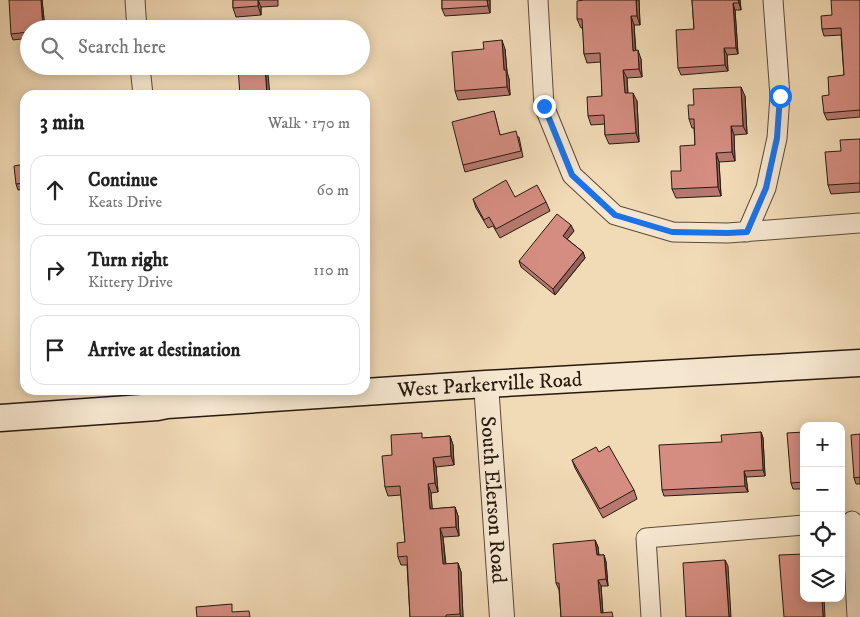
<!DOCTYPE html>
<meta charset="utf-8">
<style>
:root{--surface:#fff;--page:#f2f2f2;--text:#222;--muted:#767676;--line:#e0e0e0}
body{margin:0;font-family:"IM FELL DW Pica",serif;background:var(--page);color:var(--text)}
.controls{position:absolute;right:15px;bottom:15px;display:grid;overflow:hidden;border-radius:10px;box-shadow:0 2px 12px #0003}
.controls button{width:45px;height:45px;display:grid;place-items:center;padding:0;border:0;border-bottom:1px solid var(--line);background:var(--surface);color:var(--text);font:25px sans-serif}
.stop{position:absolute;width:15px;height:15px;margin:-11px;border:4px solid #1a73e8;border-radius:50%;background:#fff}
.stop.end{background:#1a73e8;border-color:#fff;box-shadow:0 1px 5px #0008}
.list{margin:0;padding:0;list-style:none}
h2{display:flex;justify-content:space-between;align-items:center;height:65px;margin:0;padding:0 20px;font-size:21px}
h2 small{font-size:16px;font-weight:400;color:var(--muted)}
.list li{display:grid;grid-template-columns:32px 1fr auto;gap:15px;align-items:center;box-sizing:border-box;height:70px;margin:0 10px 10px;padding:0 10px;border:1px solid var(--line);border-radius:15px}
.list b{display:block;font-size:19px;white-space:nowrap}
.list p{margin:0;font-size:16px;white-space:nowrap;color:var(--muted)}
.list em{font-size:16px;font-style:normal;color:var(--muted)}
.icon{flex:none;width:28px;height:28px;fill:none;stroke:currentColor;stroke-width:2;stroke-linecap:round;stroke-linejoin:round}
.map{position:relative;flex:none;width:860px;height:617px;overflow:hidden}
.search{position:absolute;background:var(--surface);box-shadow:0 2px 12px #0003;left:20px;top:20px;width:350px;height:55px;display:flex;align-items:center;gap:12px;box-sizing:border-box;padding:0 18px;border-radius:28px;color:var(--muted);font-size:19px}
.panel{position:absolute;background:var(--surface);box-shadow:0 2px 12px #0003;left:20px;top:90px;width:350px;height:305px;border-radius:15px}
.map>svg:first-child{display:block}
</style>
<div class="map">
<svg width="860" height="617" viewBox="0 0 860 617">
<rect width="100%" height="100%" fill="#f1dab6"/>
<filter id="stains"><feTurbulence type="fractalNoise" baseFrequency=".004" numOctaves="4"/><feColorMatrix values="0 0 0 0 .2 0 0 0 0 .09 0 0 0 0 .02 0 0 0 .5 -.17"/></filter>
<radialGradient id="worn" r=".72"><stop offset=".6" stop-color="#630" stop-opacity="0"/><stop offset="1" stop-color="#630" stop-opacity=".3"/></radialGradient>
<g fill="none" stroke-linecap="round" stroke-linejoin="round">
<defs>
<path id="minor" d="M135 0 137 29
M538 0 544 106 572 175 615 215 673 232 728 233 860 223
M140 66 143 95
M747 232 766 188 777 138 780 96 773 0
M852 521 857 617
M651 617 646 538 804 525"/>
<g id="tertiary">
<path id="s1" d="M486 384 502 617"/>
</g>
<g id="secondary">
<path id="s2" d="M0 418 157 407 167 405 486 384 860 363"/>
</g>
</defs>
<use href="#minor" stroke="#594a38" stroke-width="21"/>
<use href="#tertiary" stroke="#594a38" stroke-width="26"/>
<use href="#secondary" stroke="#261a0e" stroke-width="29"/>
<use href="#minor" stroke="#f6e7d0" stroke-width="19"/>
<use href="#tertiary" stroke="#f6e7d0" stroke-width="24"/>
<use href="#secondary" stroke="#f6e7d0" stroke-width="26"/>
</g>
<path fill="#b7796f" stroke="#261a0e" d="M42 0 45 29H29V38L13 40 11 34Z
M233 0H278V6L261 7V15L236 17 233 8Z
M442 0H490V13L445 16 442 9Z
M639 0 640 25H634L636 51 641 59 642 77 627 78 628 93 637 101 639 142 609 144 605 135V124L591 125 588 116 602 96 601 62 587 63 584 54 583 28H581L577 19Z
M692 0H740L741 10H735L738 54 727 55 728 71 681 75 678 68 694 29Z
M860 0V117L827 120 824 113 829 95 844 75 841 35 824 36 822 29 832 15Z
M505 49 507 72 509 79 510 95 458 100 455 91Z
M745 96 747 134 734 135 735 161 719 162 721 196 676 198 672 189 681 171 695 145 694 128H692L689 119 694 105Z
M494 111 500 135 519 137 523 157 465 172 463 165Z
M860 139V192L831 194 828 185 841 151Z
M25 164V189L18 190 16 184Z
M515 197 546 202 550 211 500 238 493 226 488 228 476 208 473 199Z
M574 231 567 239 583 252 585 258 555 295 521 267 519 261Z
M761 432 763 438 765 476 746 477 748 492 664 496 662 490 722 442Z
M804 432V489H793L791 483Z
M860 434V484H856L854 478Z
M450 436 453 445 454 465 436 467 438 492 431 493 432 509 455 507 458 516 459 536 443 537 446 564 458 563 461 572 463 617H410L407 565H401L398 557 405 542 401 495 388 496 385 487 392 455 424 438Z
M599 452 634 490 637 499 603 518 575 468 572 460Z
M595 540 598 547 599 555H604L606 562 608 586H601L603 613 561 617 559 590 556 583Z"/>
<path fill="#95635a" stroke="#261a0e" d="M41 0H42L45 29H43Z
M258 0 261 7V15L258 6Z
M487 0H490V13L488 6Z
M636 0H639L640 25 637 16Z
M738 0H740L741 10 739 3Z
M733 3 735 10 738 54 736 48Z
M631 16 634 25 636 60 633 51Z
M502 40 505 49 507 72 509 79 510 95 507 87 504 70Z
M724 48 727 55 728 71 725 65Z
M638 50 641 59 642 77 639 69Z
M265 66 268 74 270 95H267Z
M623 70 627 78 628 102 625 93Z
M741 87 745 96 747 134 743 126Z
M633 93 637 101 639 142 636 133Z
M731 126 734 135 735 161 732 152Z
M716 153 719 162 721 196 718 187Z
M571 225 574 231 565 242 563 236Z
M583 252 585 258 555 295 553 289Z
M761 432 763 438 765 476 763 470Z
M450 436 453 445 454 465 451 456Z
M433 458 436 467 438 492 435 483Z
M744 471 746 477 748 492 745 486Z
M428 484 431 493 433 518 430 509Z
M455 507 458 516 459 536 456 527Z
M440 528 443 537 446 573 443 564Z
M595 540 598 547 599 562 597 555Z
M604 555 606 562 608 586 606 579Z
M725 560 728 566 731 617H729Z
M458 563 461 572 463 617H461L460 614Z
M598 580 601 586 603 617 601 613Z
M822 598H824L825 617H823Z"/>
<path fill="#d58d81" stroke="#261a0e" d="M9 0H41L43 29H29V32L11 34Z
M233 0H258V6L233 8Z
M442 0H487L488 6 442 9Z
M584 0H636L637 16H631L633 51 638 50 639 69 623 70 625 93H633L636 133 605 135 604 115 588 116 587 97 602 96 600 53 584 54 582 19H577V1Z
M692 0H738L739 3H733L736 48H724L725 65 678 68 676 30 694 29Z
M831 0H860V110L824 113 822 96 829 95 828 77 844 75 841 28 822 29 821 16 832 15Z
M502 40 504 70H506L507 87 455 91 452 52 484 49 483 42Z
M254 66H265L267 95H240L238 68Z
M741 87 743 126H731L732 152 716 153 718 187 672 189 671 171H681L680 146 695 145 694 119H689L688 105H694L693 89Z
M494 111 500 135 516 131 521 151 463 165 452 122Z
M860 139V183L828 185 825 152 841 151 840 140Z
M25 164V183L16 184 14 166Z
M506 180 515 197 537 185 546 202 496 229 489 217 484 220 473 199Z
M557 214 571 225 563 236 583 252 553 289 519 261Z
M761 432 763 470 744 471 745 486 662 490 659 445 722 442 721 435Z
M804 432V482L791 483 787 433Z
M422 433V438L450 436 451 456 433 458 435 483 428 484 430 509 455 507 456 527 440 528 443 564 458 563 460 614 446 615V617H410L407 556 398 557 397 543 405 542 400 486 385 487 382 456 392 455 391 435Z
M860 434V477L854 478 851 435Z
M609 446 634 490 600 509 572 460 596 447 599 452Z
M595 540 597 555H604L606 579 598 580 601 613 612 612 613 617H561L559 583H556L553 544Z
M804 554V598H822L823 617H784L779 555Z
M725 560 729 617H686L683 563Z
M232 604V612L249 611 250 617H197L196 607Z"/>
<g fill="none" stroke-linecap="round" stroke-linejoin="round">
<path stroke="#1a73e8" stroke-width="6" d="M544 106 572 175 615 215 672 232 728 233 747 232 766 188 777 138 780 96"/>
</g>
<g text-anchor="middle" stroke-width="4" stroke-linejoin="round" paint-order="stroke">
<g font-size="21" fill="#261a0e" stroke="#f6e7d0">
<text dy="7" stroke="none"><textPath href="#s2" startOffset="491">West Parkerville Road</textPath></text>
<text dy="7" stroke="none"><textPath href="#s1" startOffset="116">South Elerson Road</textPath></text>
</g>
</g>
<rect width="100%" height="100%" filter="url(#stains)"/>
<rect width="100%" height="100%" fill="url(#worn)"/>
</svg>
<div class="controls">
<button>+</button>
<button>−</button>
<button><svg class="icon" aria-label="locate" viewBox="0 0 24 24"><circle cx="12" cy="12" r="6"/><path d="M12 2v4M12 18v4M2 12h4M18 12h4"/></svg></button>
<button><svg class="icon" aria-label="layers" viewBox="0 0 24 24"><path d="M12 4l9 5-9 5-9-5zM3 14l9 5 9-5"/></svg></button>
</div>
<div class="stop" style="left:780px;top:96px"></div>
<div class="stop end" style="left:544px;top:106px"></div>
<div class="search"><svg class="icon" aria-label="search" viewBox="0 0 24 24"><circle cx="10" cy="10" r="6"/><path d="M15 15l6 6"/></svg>Search here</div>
<section class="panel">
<h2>3 min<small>Walk · 170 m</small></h2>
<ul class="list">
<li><svg class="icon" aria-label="ahead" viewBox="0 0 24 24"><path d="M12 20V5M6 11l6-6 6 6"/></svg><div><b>Continue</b><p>Keats Drive</p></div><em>60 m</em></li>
<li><svg class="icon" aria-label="right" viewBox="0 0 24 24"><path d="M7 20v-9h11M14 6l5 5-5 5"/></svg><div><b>Turn right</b><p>Kittery Drive</p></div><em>110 m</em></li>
<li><svg class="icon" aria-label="arrive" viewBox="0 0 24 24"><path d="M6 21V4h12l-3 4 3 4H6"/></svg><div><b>Arrive at destination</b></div></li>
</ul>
</section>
</div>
